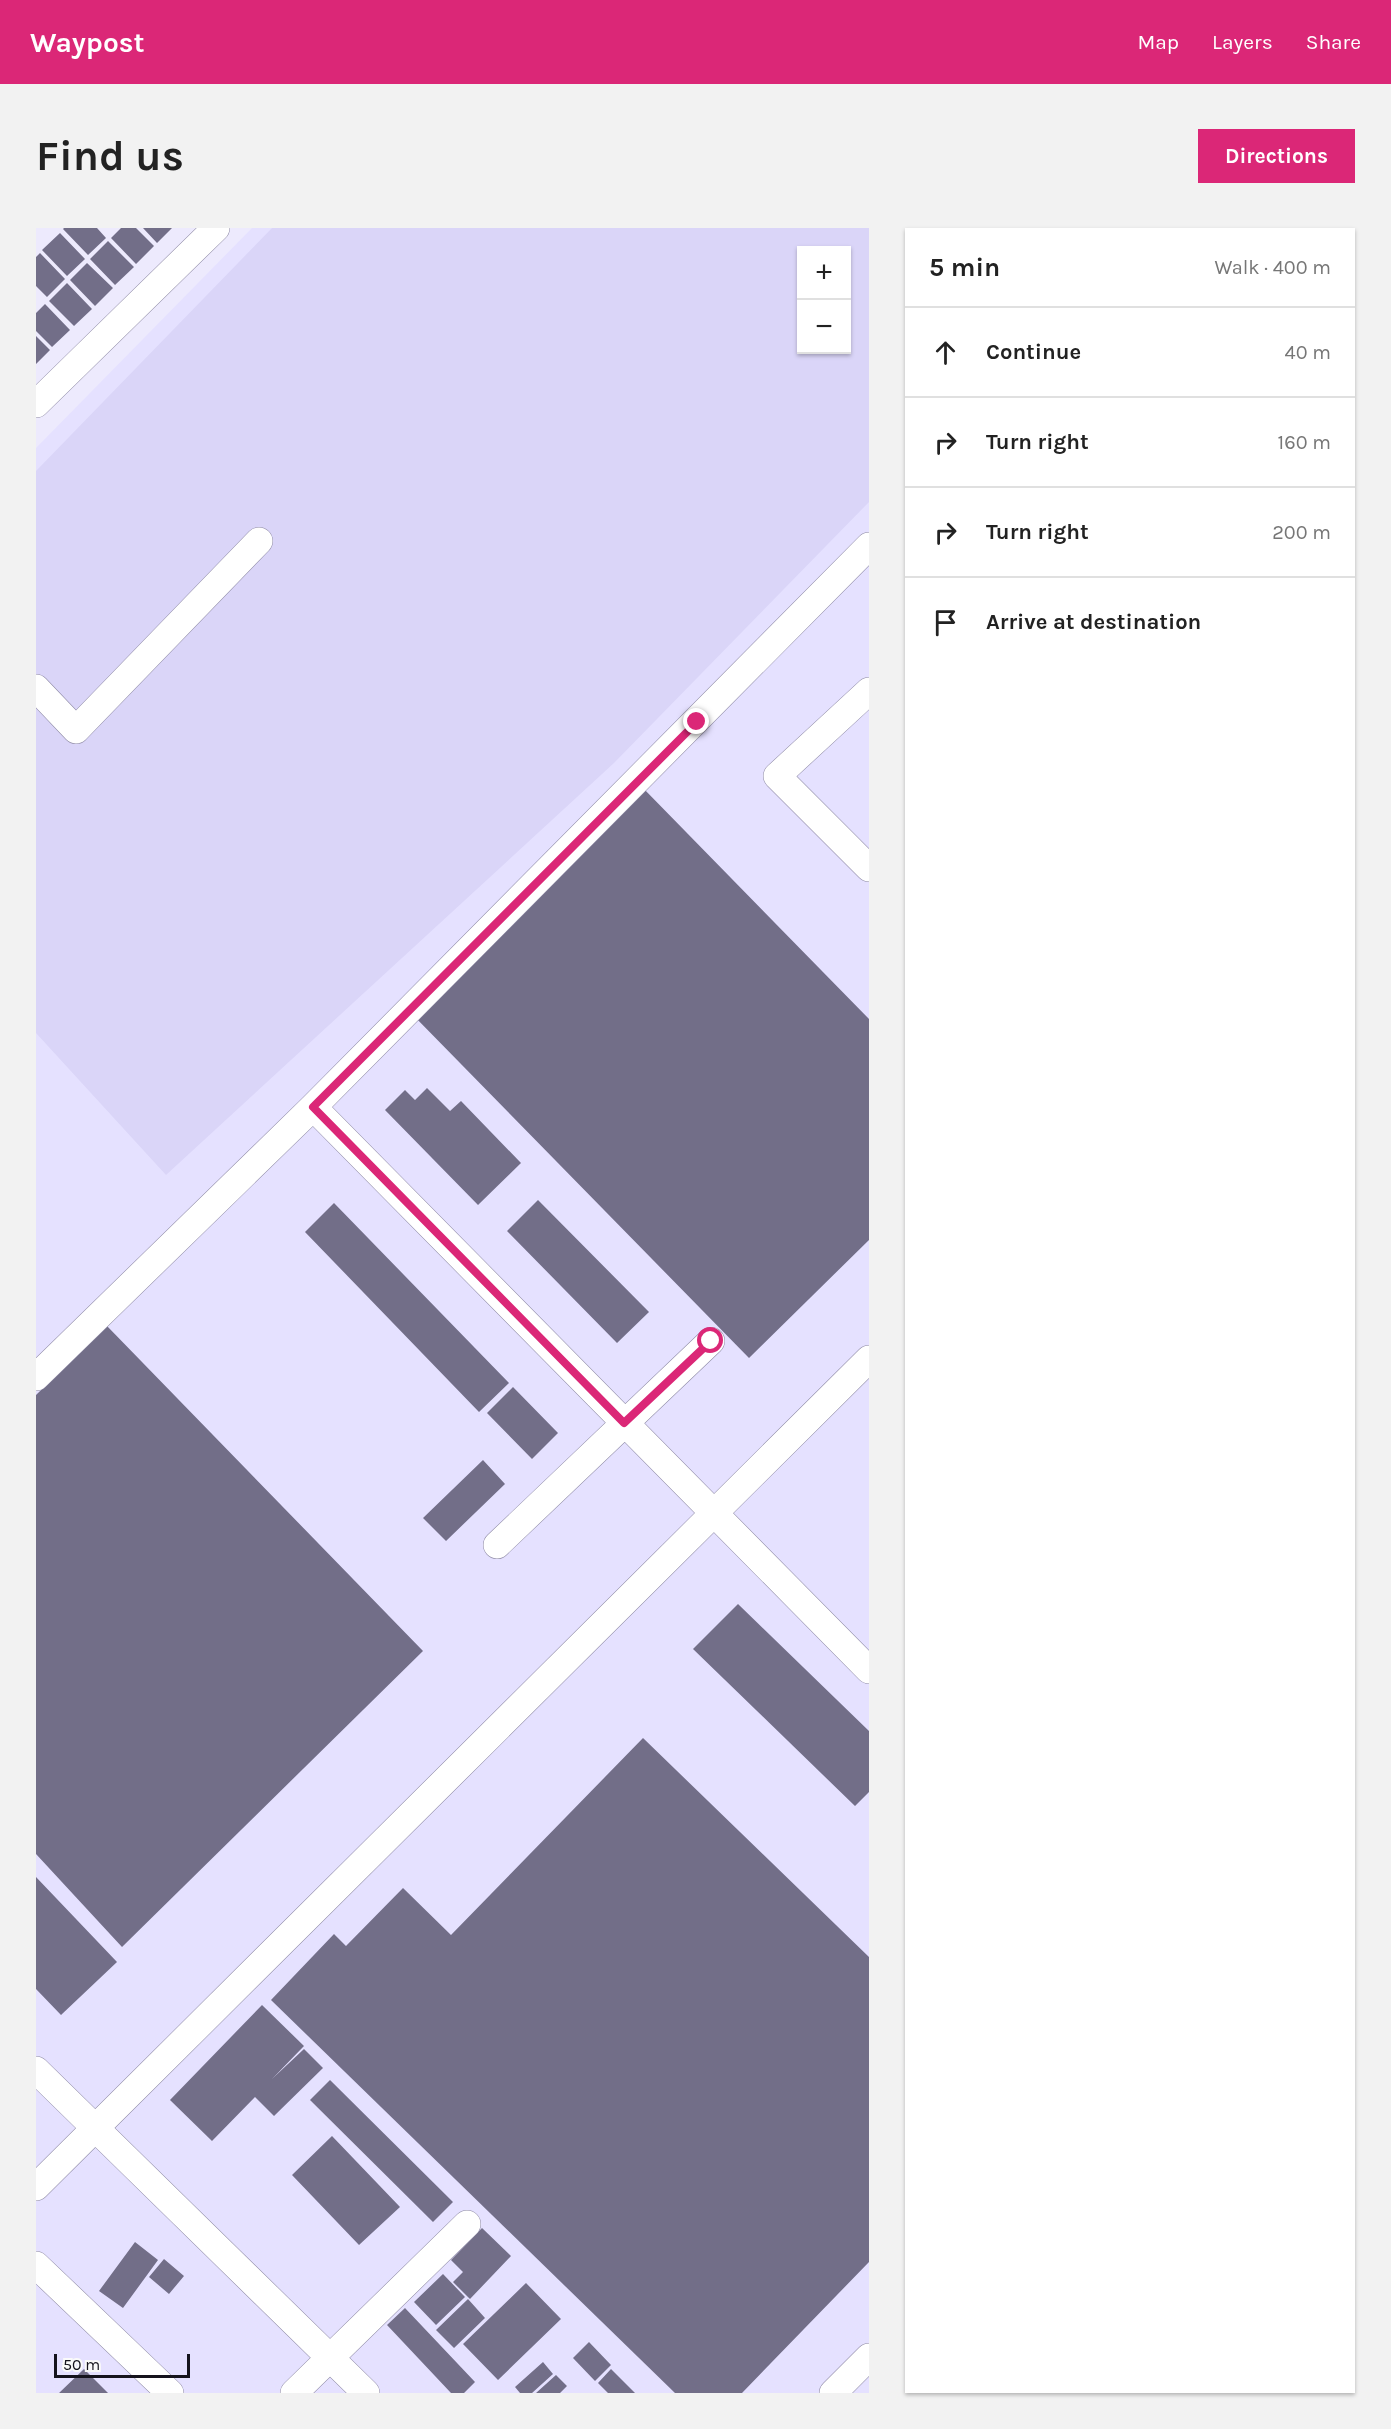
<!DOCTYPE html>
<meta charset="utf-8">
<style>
:root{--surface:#fff;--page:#f2f2f2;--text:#222;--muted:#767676;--line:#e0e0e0;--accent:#db2777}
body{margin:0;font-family:Karla,sans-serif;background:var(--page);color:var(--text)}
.controls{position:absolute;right:18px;top:18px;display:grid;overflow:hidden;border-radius:0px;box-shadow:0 2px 4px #0004}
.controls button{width:54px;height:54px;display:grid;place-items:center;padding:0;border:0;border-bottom:2px solid var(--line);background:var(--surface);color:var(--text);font:30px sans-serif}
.scale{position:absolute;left:18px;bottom:15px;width:136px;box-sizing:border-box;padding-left:6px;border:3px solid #15131d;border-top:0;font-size:16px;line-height:21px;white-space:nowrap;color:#15131d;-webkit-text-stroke:4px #fafafa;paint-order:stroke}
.stop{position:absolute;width:18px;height:18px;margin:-14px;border:4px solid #db2777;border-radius:50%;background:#fff}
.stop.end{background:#db2777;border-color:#fff;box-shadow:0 2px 6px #0008}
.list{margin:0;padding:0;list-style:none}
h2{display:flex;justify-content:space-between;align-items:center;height:78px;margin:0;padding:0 24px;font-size:26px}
h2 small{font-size:20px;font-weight:400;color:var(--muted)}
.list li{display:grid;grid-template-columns:39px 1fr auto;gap:18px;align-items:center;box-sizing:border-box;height:90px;padding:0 24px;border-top:2px solid var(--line)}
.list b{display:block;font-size:22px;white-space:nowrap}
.list em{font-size:20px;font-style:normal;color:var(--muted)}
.icon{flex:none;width:33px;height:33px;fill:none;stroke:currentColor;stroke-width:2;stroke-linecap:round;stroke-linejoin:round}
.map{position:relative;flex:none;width:833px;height:2165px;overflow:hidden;border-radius:0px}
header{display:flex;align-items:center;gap:36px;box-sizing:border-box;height:84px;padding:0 30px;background:var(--accent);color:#fff}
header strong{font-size:28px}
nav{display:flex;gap:33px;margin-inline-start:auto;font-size:21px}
.intro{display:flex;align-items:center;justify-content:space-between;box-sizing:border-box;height:144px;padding:0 36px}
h1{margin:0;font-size:42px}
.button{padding:15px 27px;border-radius:0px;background:var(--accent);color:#fff;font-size:21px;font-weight:700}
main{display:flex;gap:36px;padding:0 36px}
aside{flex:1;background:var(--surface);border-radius:0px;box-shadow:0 2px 4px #0004}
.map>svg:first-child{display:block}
</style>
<header>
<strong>Waypost</strong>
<nav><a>Map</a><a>Layers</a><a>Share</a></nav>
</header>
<div class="intro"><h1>Find us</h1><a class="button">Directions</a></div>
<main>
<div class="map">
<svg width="833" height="2165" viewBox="0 0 833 2165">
<rect width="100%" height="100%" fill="#edeafd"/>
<path fill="#e5e1ff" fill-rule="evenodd" d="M216 0H833V2165H0V220ZM766 22H810V122H766Z"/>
<path fill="#dad5f8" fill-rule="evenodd" d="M236 0H833V274L578 535 130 947 0 805V243ZM766 22H810V122H766Z"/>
<path fill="#726e88" d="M28 0H61L70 10 52 27 27 1Z
M85 0H100L118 18 100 36 75 10Z
M107 0H136L121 15Z
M24 5 49 31 31 48 6 22Z
M72 13 98 39 79 57 54 31Z
M4 25 29 51 11 69 0 58V29Z
M51 35 77 60 59 78 34 52Z
M31 55 56 81 38 98 13 73Z
M9 76 34 102 16 119 0 103V85Z
M0 108 14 122 0 136Z
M606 559 833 791V1012L713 1130 375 785Z
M391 860 414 883 425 873 485 935 442 977 349 882 369 862 379 872Z
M502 972 613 1084 581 1115 471 1003Z
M298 975 473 1155 443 1184 269 1004Z
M71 1098 387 1423 86 1719 0 1626V1167Z
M477 1159 522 1205 496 1231 451 1185Z
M447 1232 469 1256 410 1313 387 1290Z
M702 1376 833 1503V1564L819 1578 657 1421Z
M607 1510 833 1729V2034L706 2165H639L235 1772 298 1706 310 1718 367 1660 415 1707Z
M0 1649 81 1734 25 1787 0 1761Z
M226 1777 268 1818 236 1851 268 1821 287 1840 238 1888 219 1869 176 1913 134 1872Z
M294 1852 417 1974 397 1994 274 1872Z
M296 1908 364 1979 323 2017 256 1947Z
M446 2000 475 2028 434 2071 417 2054 427 2044 415 2032Z
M99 2014 122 2032 87 2080 63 2063Z
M128 2031 148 2048 133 2066 113 2049Z
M407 2046 429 2069 400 2097 378 2074Z
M490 2055 525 2091 462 2152 427 2116Z
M432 2071 449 2090 418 2120 400 2102Z
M369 2080 439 2154 428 2165H415L351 2097Z
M553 2114 575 2137 559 2153 537 2130Z
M507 2134 517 2146 496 2165H484L479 2159Z
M48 2141 72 2165H23Z
M575 2141 599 2165H572L562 2155Z
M520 2147 531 2158 524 2165H500Z"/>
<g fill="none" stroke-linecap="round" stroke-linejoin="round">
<defs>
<path id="minor" d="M0 176 180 0
M0 460 40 502 223 313
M833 463 741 548 833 640
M277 879 833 1442
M0 1149 277 879 833 318
M461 1317 675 1113
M0 1842 330 2165
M0 1959 833 1131
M0 2037 134 2165
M258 2165 431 1996
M797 2165 833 2129"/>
</defs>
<use href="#minor" stroke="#8d89a4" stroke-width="28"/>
<use href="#minor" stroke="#fff" stroke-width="27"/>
</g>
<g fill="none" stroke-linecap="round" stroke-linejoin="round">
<path stroke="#db2777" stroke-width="8" d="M661 494 277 879 588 1195 675 1113"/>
</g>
</svg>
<div class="controls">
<button>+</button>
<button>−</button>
</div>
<div class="scale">50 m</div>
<div class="stop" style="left:675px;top:1113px"></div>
<div class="stop end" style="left:661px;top:494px"></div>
</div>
<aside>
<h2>5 min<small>Walk · 400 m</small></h2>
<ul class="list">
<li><svg class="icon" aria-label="ahead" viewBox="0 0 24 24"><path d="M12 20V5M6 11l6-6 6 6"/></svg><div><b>Continue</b></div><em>40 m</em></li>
<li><svg class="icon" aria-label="right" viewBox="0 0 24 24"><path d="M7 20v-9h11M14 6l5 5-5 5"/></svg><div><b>Turn right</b></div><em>160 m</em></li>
<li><svg class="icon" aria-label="right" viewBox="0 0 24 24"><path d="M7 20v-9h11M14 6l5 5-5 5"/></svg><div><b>Turn right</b></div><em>200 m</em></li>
<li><svg class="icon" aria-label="arrive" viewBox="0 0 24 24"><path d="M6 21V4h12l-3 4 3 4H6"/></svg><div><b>Arrive at destination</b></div></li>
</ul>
</aside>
</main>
